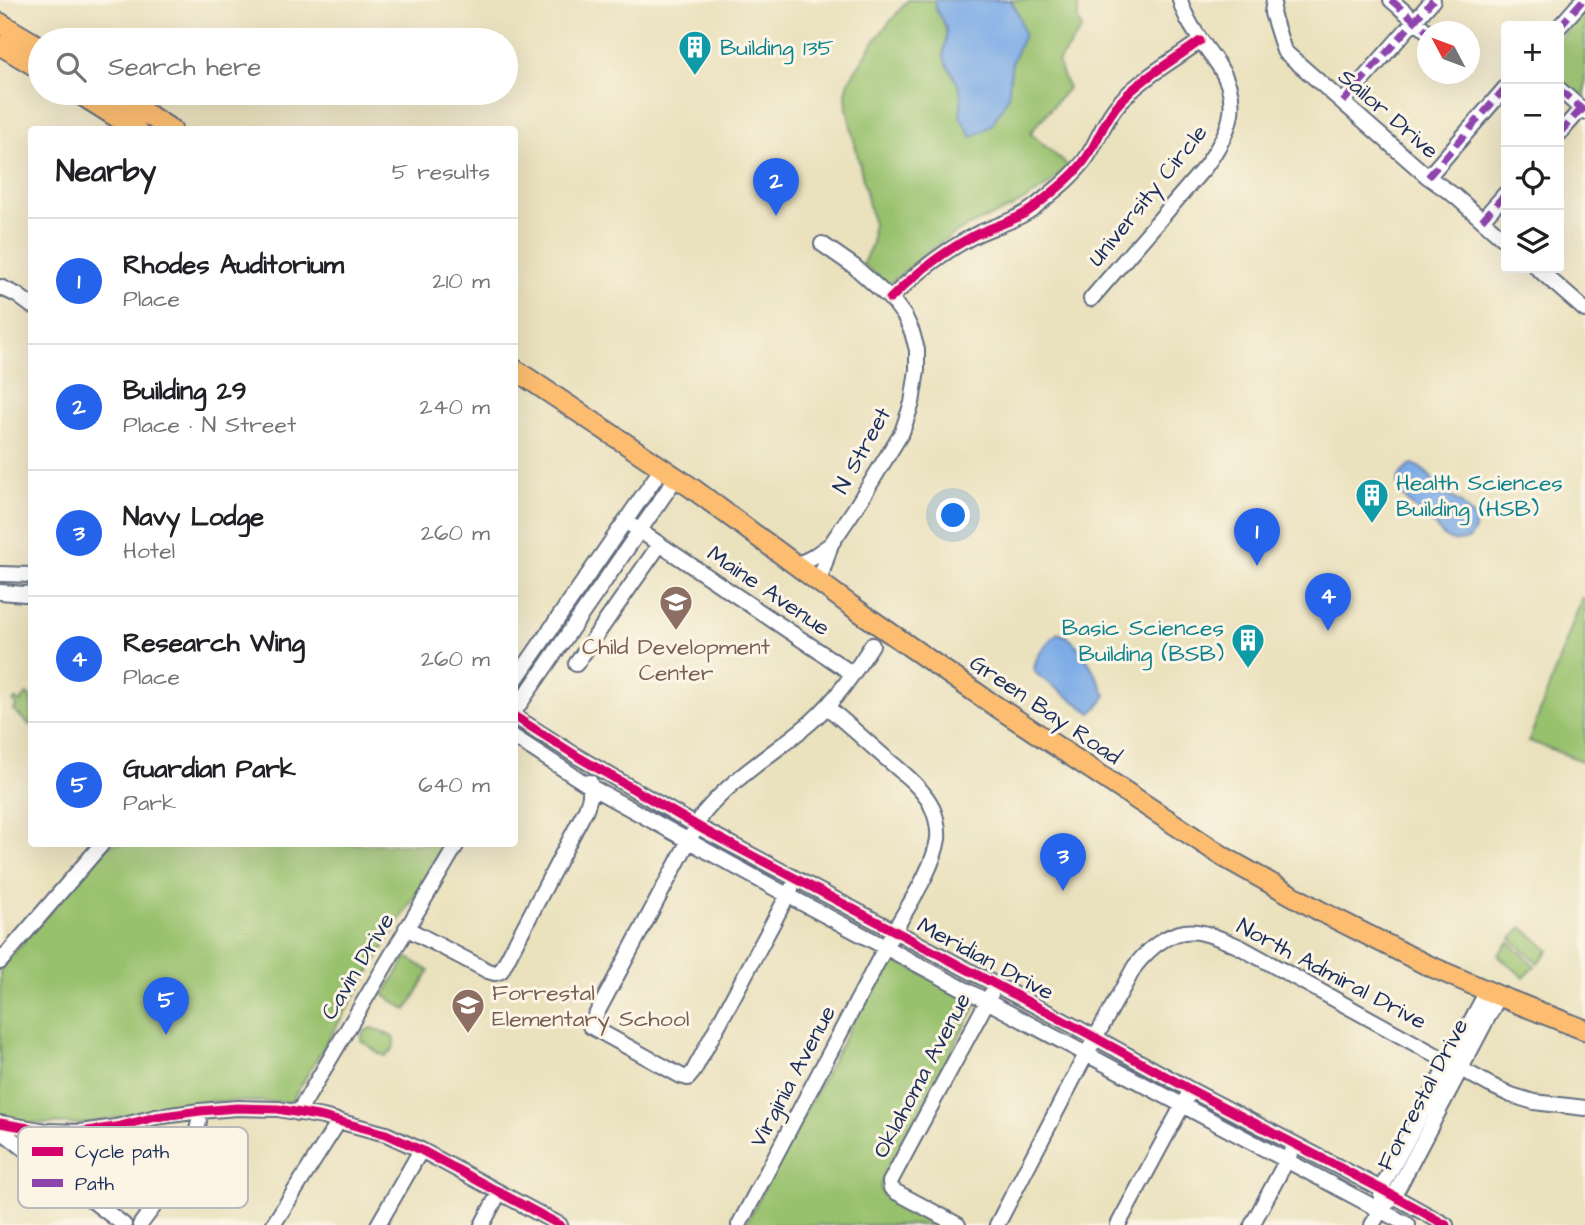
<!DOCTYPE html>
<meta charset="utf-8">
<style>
:root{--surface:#fff;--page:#f2f2f2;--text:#202124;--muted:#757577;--line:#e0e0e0;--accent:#2563eb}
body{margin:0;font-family:"Architects Daughter",sans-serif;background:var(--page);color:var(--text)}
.controls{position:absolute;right:21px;top:21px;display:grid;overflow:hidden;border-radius:7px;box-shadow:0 7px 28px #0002}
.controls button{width:63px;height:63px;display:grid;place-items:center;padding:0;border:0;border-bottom:2px solid var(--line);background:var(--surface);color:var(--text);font:35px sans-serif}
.compass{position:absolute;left:1417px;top:21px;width:63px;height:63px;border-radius:50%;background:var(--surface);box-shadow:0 7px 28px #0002;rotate:311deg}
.you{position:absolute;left:954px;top:516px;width:24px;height:24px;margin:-18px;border:5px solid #fff;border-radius:50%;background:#1a73e8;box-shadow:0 0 0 10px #1a73e833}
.badge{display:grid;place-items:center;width:46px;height:46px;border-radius:50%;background:var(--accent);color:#fff;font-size:23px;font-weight:700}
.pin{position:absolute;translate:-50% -58px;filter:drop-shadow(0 2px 4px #0008)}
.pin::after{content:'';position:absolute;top:37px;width:24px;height:21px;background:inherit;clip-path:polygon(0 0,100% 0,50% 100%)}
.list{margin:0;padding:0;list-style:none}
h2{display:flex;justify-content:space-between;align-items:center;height:91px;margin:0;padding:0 28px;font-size:30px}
h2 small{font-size:23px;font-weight:400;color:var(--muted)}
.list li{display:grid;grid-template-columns:46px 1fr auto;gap:21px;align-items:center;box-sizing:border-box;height:126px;padding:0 28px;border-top:2px solid var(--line)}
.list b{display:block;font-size:26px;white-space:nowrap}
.list p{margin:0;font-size:23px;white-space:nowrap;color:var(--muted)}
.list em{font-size:23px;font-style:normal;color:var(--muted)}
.icon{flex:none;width:38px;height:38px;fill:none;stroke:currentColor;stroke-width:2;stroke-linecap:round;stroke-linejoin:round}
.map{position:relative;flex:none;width:1585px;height:1225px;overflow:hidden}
.search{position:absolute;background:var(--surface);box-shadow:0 7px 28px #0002;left:28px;top:28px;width:490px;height:77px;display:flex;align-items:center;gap:18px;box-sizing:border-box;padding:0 24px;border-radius:38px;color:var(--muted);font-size:26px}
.panel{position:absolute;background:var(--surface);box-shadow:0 7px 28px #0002;left:28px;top:126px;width:490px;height:721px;border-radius:7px}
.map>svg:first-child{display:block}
</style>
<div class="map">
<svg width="1585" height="1225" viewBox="0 0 1585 1225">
<rect width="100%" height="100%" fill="#fcf5e5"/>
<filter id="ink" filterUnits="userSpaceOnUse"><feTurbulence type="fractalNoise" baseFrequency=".0143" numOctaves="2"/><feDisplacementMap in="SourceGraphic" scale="14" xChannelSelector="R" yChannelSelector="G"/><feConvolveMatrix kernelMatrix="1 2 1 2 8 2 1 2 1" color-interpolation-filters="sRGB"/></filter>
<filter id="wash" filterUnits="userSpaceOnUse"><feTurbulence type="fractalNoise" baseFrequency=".00686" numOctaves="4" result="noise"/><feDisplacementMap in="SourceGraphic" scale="28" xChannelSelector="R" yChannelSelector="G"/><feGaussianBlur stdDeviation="1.57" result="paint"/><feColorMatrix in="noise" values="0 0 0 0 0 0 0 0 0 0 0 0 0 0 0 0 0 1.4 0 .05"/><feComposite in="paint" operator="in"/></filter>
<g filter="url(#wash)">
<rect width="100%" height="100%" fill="#eae1bd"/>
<path fill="#98c16d" stroke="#5a7866" stroke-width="2" d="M908 0H1078V21L1082 29 1058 62 1068 88 1030 133 1068 166 1046 187 1011 208 966 227 940 243 888 285 863 264 872 243 873 223 847 109 846 92 850 79 875 40Z
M1585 9V104L1559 81V39Z
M1582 598 1585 599V762L1529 741Z
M27 694 31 698V726L13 710 17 706 13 702 15 699 20 702Z
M110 844H446L291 1102 211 1101 81 1124 0 1123V968Z
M1522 927 1549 950 1538 963 1511 939Z
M1509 942 1535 966 1524 978 1498 955Z
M407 957 429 971 407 1010 384 995Z
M890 959 896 960 974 1001 976 1005 880 1186 882 1192 887 1197 941 1225H745L883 965Z
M373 1028 393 1037C396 1046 393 1051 385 1056L378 1053 361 1040C362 1032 365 1030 373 1028Z"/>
<path fill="#7cabe6" stroke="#4c6da2" stroke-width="2" d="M935 0H1011L1019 16 1024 35 1012 62 1008 97 991 126 972 137 960 117C963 95 962 91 951 71 948 67 944 61 944 56 943 48 948 39 946 30 944 17 934 15 935 0Z
M1413 464 1419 467 1428 474 1443 492 1461 503 1475 519V530L1470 538C1465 540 1459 542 1453 541 1444 539 1438 529 1432 523 1415 507 1376 485 1413 464Z
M1058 633C1081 639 1096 676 1106 695L1099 706 1091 713 1039 676C1037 674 1035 673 1035 671 1031 660 1050 639 1058 633Z"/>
</g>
<g filter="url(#ink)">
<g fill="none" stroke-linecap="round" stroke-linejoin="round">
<defs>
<path id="minor" d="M1274 0 1272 13 1284 51 1428 177 1455 196 1506 241
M1391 0 1428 32
M1559 27 1583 0
M1559 89 1585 112
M1343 102 1433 0
M1559 134 1581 109
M1428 177 1506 87
M1482 220 1506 193
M1537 268 1585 310
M0 287 17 295 32 306
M890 299C915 274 944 251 975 235 996 225 1019 220 1037 205 1055 190 1074 176 1087 157 1099 139 1105 118 1120 102 1143 77 1173 61 1200 41
M1091 299 1205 167C1228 135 1244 104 1219 66 1205 45 1187 25 1180 0
M625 521 853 674
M796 565 811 558 831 544
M0 574 32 575
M819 582 831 544 856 507 902 432 912 403 917 370V350L912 332 905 317 894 302 855 267 822 244
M0 592 25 594 32 593
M576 664 660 544
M514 682 662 468
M514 712 676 478
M514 716 580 758 706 831 1085 1032 1191 1090 1381 1189 1446 1225
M514 737 591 787 787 895 1408 1225
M791 889 693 1072 688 1078 681 1076 590 1026 703 814C733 777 775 753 811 722 836 700 854 673 872 645
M406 928 488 971 495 973 501 971 586 809 590 797V782
M0 962 102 844
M298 1113 457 844
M0 1123 46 1131 80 1132 116 1127 156 1117 200 1111 237 1108 278 1109 323 1117 386 1134 421 1150 560 1225
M0 1130 124 1225
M1381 1199V1189L1487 991
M140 1225C165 1190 198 1156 200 1111
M273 1225 339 1121
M378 1225 421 1150
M482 1225 499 1193
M739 1225 894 931C909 904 933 870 938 839 939 827 935 813 930 803 920 786 903 773 888 760 868 743 848 724 827 707
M958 1225 896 1192 891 1188 890 1182 991 994
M997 1225 1081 1064 1135 966C1151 946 1175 926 1203 933 1216 936 1228 942 1240 947L1490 1085 1511 1095 1534 1102 1585 1108
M1118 1225 1187 1097
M1252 1225 1291 1152
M1372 1225 1381 1210 1394 1196 1499 996"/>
<path id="major" d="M0 23 40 47
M0 45 40 69
M78 93 137 130
M114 93 172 130
M514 369 692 488 850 605 988 701 1224 857 1320 911 1425 964 1499 996 1585 1030"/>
</defs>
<use href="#minor" stroke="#636d7f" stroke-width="18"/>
<use href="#major" stroke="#636d7f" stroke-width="23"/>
<use href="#minor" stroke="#fff" stroke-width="14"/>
<use href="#major" stroke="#fcbd6f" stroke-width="19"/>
<path stroke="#8e44ad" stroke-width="7" stroke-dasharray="14 7" stroke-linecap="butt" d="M1391 0 1428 32
M1559 27 1583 0
M1559 89 1585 112
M1343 102 1433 0
M1559 134 1581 109
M1428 177 1506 87
M1482 220 1506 193"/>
<defs>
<path id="cycleway" d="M890 299C915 274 944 251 975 235 996 225 1019 220 1037 205 1055 190 1074 176 1087 157 1099 139 1105 118 1120 102 1143 77 1173 61 1200 41
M514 716 580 758 706 831 1085 1032 1191 1090 1381 1189 1446 1225
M0 1123 46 1131 80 1132 116 1127 156 1117 200 1111 237 1108 278 1109 323 1117 386 1134 421 1150 560 1225"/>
</defs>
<use href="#cycleway" stroke="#fcf5e5" stroke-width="13"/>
<use href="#cycleway" stroke="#d6006c" stroke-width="9"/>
</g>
</g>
<defs>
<symbol id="building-pin" viewBox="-11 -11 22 30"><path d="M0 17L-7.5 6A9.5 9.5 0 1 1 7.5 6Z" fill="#0f9aa8" stroke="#fcf5e5"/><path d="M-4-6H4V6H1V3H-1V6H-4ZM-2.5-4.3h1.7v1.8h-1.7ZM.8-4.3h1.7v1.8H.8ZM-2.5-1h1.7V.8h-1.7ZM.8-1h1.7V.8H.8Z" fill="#fff"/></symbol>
<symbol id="school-pin" viewBox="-11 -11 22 30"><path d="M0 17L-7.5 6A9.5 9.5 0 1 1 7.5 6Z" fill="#8d6e63" stroke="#fcf5e5"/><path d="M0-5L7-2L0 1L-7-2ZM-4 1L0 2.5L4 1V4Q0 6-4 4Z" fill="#fff"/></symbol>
</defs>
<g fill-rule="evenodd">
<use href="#building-pin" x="676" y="28" width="38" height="52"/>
<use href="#building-pin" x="1353" y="476" width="38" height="52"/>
<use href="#school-pin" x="657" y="583" width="38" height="52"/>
<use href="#building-pin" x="1229" y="621" width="38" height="52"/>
<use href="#school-pin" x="449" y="986" width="38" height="52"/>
</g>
<g text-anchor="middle" stroke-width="6" stroke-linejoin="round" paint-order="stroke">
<g font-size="23" fill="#0d838f" stroke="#fcf5e5" text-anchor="start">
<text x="720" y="55">Building 135</text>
<text x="1396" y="490">Health Sciences<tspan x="1396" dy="26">Building (HSB)</tspan></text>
<text x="1224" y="635" text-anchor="end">Basic Sciences<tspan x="1224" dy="26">Building (BSB)</tspan></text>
</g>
<g font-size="23" fill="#1b2f5e" stroke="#fcf5e5">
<text transform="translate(1389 113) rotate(41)" y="8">Sailor Drive</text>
<text transform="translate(1147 195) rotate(-51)" y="8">University Circle</text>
<text transform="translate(861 450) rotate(-61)" y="8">N Street</text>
<text transform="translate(769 590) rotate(34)" y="8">Maine Avenue</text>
<text transform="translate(1046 709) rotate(34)" y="8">Green Bay Road</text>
<text transform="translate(986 958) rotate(28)" y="8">Meridian Drive</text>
<text transform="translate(357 966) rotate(-59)" y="8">Cavin Drive</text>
<text transform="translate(1332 973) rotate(28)" y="8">North Admiral Drive</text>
<text transform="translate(921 1075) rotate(-62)" y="8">Oklahoma Avenue</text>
<text transform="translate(792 1076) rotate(-62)" y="8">Virginia Avenue</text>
<text transform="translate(1422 1094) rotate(-62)" y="8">Forrestal Drive</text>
</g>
<g font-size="23" fill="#785e54" stroke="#fcf5e5">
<text x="676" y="654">Child Development<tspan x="676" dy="26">Center</tspan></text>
<text x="492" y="1000" text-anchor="start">Forrestal<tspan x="492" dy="26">Elementary School</tspan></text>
</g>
</g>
<rect x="18" y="1127" width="230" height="81" rx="10" fill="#fcf5e5" stroke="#b8babc" stroke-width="2"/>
<rect x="32" y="1147" width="31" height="9" fill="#d6006c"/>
<rect x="32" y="1179" width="31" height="8" fill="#8e44ad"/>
<g font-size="19" fill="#1b2f5e">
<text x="75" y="1158">Cycle path</text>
<text x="75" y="1190">Path</text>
</g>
</svg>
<div class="controls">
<button>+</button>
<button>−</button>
<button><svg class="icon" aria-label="locate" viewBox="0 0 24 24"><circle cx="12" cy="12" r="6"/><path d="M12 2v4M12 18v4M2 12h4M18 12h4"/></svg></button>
<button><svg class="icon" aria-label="layers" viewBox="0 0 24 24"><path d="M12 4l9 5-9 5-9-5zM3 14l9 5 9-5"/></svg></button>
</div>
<svg class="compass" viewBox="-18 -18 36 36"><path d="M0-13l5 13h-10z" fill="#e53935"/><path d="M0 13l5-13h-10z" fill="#757577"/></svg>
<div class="you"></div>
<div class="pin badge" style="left:1257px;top:566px">1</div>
<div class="pin badge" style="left:776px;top:216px">2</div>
<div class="pin badge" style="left:1063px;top:891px">3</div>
<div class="pin badge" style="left:1328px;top:631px">4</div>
<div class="pin badge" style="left:166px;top:1035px">5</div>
<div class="search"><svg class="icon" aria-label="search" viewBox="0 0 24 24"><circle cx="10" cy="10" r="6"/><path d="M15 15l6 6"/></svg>Search here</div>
<section class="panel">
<h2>Nearby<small>5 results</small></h2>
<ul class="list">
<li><span class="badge">1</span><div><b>Rhodes Auditorium</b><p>Place</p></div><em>210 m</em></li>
<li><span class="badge">2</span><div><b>Building 29</b><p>Place · N Street</p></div><em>240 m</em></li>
<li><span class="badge">3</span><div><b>Navy Lodge</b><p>Hotel</p></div><em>260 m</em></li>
<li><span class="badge">4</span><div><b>Research Wing</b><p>Place</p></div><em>260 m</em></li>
<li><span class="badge">5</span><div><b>Guardian Park</b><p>Park</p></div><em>640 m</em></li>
</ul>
</section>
</div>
